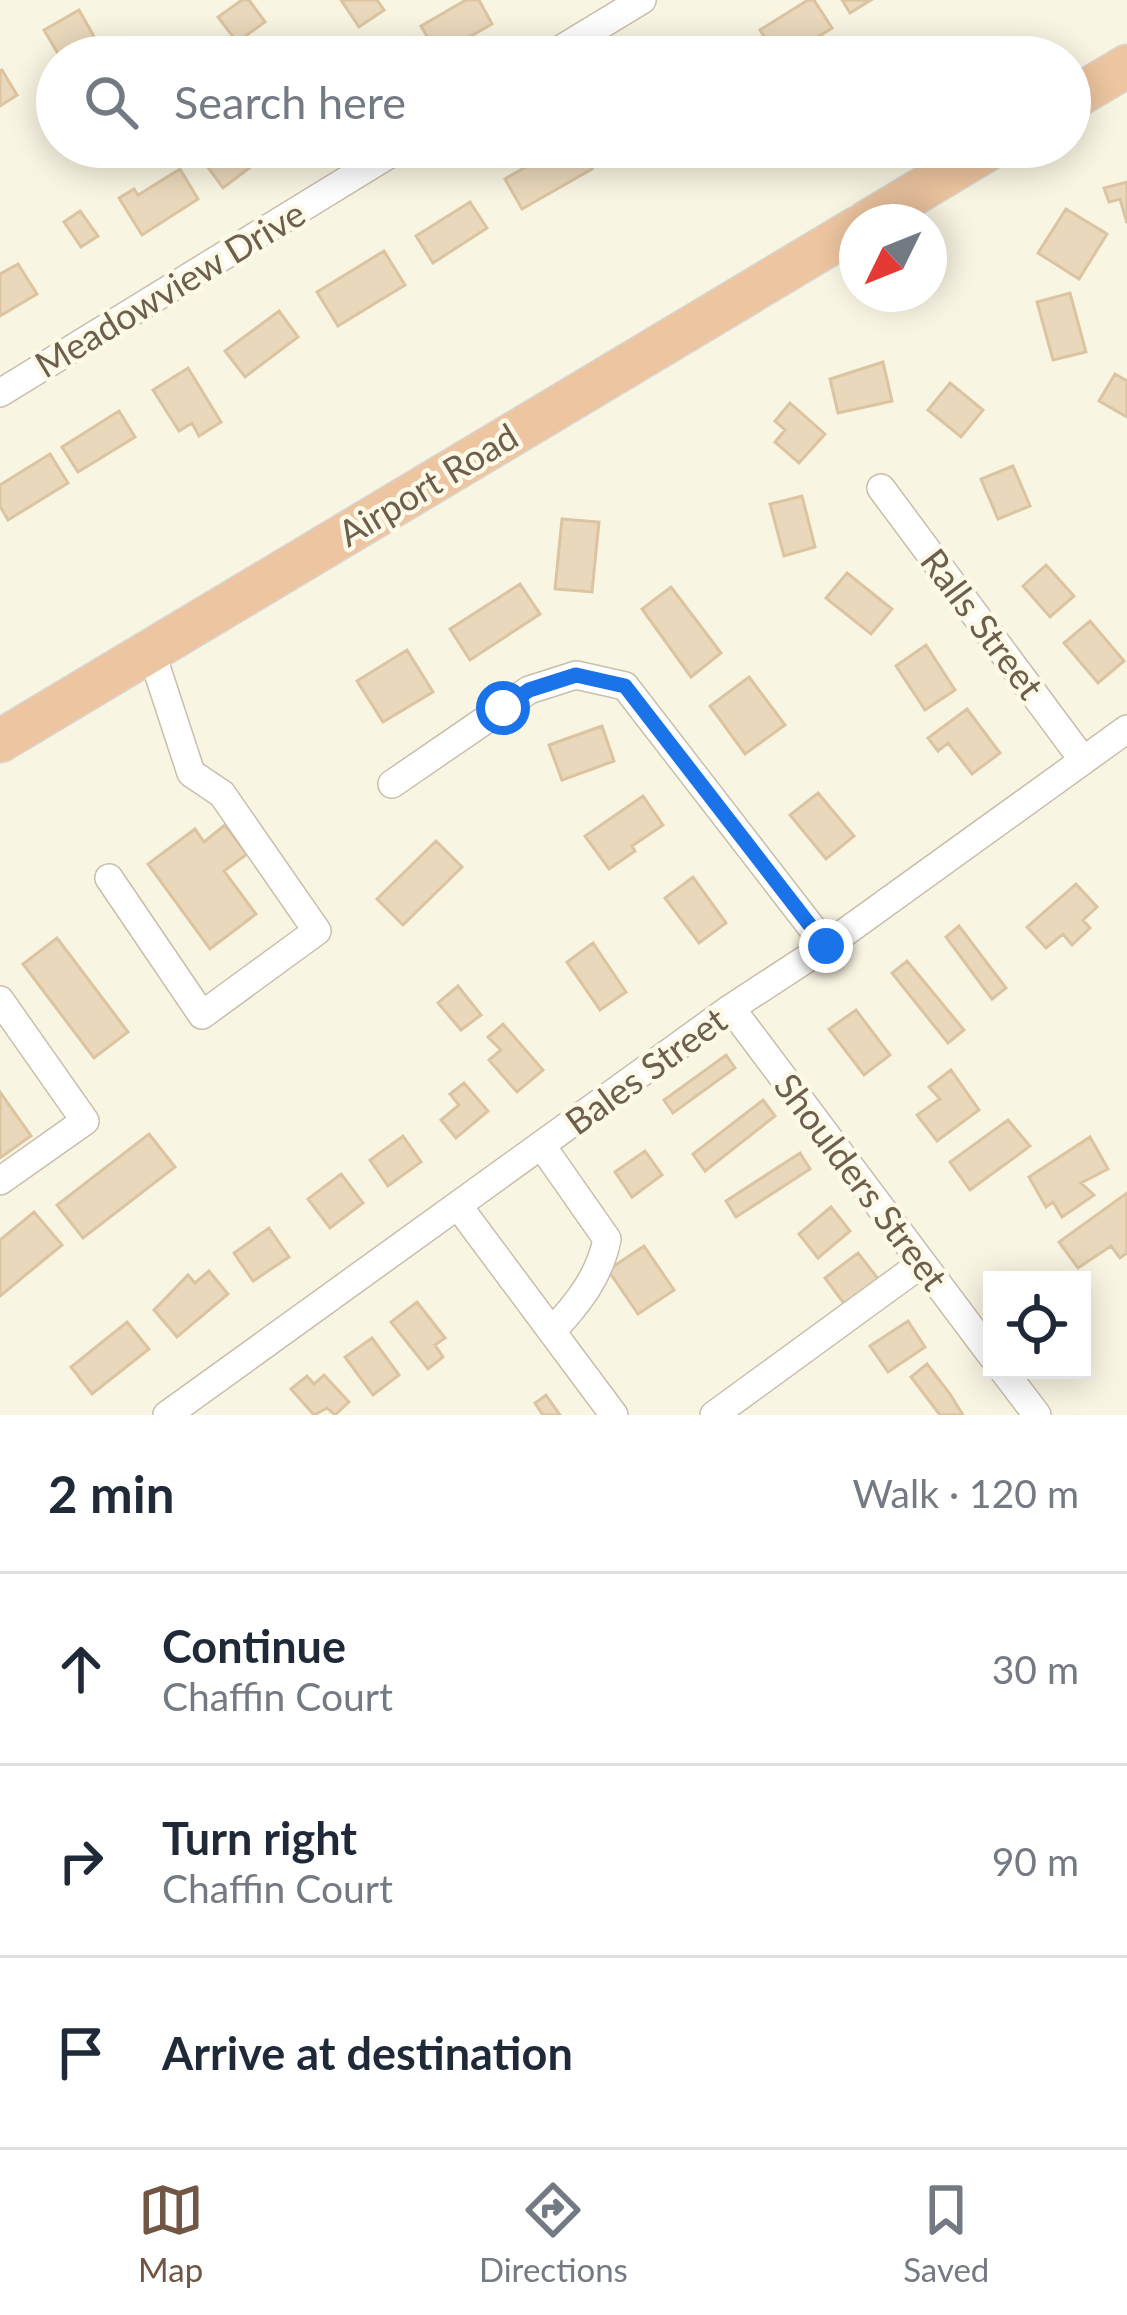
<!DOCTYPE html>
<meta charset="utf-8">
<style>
:root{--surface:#fff;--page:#f6f6f7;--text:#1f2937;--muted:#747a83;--line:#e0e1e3;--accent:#725644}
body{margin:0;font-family:Lato,sans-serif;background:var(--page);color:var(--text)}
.controls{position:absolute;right:36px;bottom:36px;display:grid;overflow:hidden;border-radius:0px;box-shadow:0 6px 30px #0003}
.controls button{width:108px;height:108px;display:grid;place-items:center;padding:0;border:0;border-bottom:3px solid var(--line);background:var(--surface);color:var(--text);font:60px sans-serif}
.compass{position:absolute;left:839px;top:204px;width:108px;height:108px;border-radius:50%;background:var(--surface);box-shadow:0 6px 30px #0003;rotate:227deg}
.stop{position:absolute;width:36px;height:36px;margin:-27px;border:9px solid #1a73e8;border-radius:50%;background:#fff}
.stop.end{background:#1a73e8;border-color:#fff;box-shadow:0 3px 12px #0008}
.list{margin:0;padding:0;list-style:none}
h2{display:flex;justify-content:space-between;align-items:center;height:156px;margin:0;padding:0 48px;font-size:51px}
h2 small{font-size:39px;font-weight:400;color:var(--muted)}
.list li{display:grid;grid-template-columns:78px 1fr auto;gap:36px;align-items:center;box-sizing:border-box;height:192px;padding:0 48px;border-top:3px solid var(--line)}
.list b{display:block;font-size:45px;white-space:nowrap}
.list p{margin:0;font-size:39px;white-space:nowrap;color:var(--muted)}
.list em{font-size:39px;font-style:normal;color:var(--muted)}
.icon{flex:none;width:66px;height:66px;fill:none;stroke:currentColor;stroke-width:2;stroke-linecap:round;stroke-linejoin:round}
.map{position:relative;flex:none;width:1127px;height:1415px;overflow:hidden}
.search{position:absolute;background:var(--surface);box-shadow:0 6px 30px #0003;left:36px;right:36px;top:36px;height:132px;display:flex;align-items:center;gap:30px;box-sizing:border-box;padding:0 42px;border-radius:66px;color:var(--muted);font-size:45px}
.sheet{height:732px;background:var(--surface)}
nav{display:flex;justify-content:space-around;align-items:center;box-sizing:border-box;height:168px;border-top:3px solid var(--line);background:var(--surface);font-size:33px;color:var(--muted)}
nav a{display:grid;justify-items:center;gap:6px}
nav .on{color:var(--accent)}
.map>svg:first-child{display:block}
</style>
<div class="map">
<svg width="1127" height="1415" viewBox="0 0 1127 1415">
<rect width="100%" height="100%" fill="#f9f5e3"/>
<path fill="#e9d8bb" stroke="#dcc4a0" stroke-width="3" d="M242 0H249L265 22 237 42 218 17Z
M341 0H377L384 10 359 27Z
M466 0H479L492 24 438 55 421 26Z
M808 0H814L832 28 786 57H777L760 30Z
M842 0H871L850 13Z
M79 10 96 40 67 57H60L44 30Z
M398 43 406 57H374Z
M2 70 17 95 0 106V71Z
M210 147H258L265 156 223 188 199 155Z
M560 147H580L592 169 522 209 505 179Z
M180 169 198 199 142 235 119 198 134 189 138 195Z
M1127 182V223L1120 199 1109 202 1104 188Z
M470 202 487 228 433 263 416 236Z
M1066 209 1107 234 1079 279 1038 253Z
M80 211 98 236 81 247 64 222Z
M384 251 405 285 338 326 317 292Z
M18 264 37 294 0 316V274Z
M1070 293 1086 352 1053 360 1037 302Z
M279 311 298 337 245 377 225 351Z
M883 362 892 401 838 413 830 379Z
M188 368 221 422 199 436 192 423 179 431 153 390Z
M1115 374 1127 381V417L1099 401Z
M950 383 983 410 961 437 928 410Z
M790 403 825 434 799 463 775 442 785 430 775 421Z
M119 411 135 437 78 472 62 447Z
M50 454 68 483 8 520 0 506V485Z
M1013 466 1030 506 998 519 981 479Z
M802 496 815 547 784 556 770 504Z
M562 519 599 522 592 592 555 589Z
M1046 565 1074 596 1050 617 1023 586Z
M847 573 892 609 871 634 826 598Z
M520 584 540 614 470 660 450 629Z
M671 587 721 653 691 677 642 609Z
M1090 621 1124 661 1098 683 1064 643Z
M926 645 955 690 925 710 896 666Z
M407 650 433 692 383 722 357 681Z
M749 677 785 725 745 754 710 706Z
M967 709 1000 753 972 774 948 743 938 751 928 738Z
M602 726 614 761 562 780 549 745Z
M818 793 854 836 826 859 790 815Z
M643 796 663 825 632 846 635 851 609 869 585 836Z
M225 825 247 854 224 871 256 914 210 949 148 864 195 829 204 842Z
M436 841 462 867 403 925 377 899Z
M693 877 726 923 699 943 665 898Z
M1076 884 1097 907 1083 920 1090 928 1072 945 1063 934 1046 948 1027 927Z
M959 926 1006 988 992 999 946 937Z
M57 938 128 1032 94 1058 23 964Z
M593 943 626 992 600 1010 567 962Z
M907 961 964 1030 948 1043 892 973Z
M458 986 481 1015 461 1030 438 1003Z
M856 1010 890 1055 864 1075 829 1029Z
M503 1024 543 1070 517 1092 489 1060 501 1050 488 1037Z
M726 1055 735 1068 673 1113 664 1100Z
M951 1070 979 1110 937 1141 917 1115 940 1099 929 1087Z
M464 1083 488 1111 456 1138 441 1120 459 1105 450 1094Z
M0 1092 31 1136 0 1158Z
M763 1100 775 1116 705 1171 693 1154Z
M1008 1120 1030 1146 970 1190 950 1162Z
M149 1134 175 1167 83 1238 57 1205Z
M403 1136 421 1162 388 1186 370 1160Z
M1090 1137 1108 1169 1081 1183 1094 1195 1062 1217 1053 1202 1046 1207 1029 1177Z
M645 1151 662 1175 632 1197 615 1172Z
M800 1153 810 1169 736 1217 726 1201Z
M341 1174 363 1203 330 1228 308 1199Z
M1127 1193V1253L1120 1258 1111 1246 1078 1268 1059 1242Z
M831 1207 850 1231 818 1258 799 1234Z
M34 1212 62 1245 0 1296V1240Z
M269 1228 289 1257 253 1281 234 1253Z
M644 1246 674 1290 638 1314 608 1270Z
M858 1253 879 1280 846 1306 825 1278Z
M209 1271 228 1294 177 1337 154 1310 188 1275 195 1283Z
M417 1302 445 1338 435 1345 443 1357 428 1369 391 1322Z
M908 1321 925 1347 888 1372 870 1346Z
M127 1322 149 1349 92 1394 71 1367Z
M372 1338 399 1375 373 1395 345 1357Z
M927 1364 950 1394 963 1415H940L911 1377Z
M324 1375 349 1402 335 1415 327 1408 314 1415 291 1389 307 1376 314 1384Z
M546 1395 560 1415H543L535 1403Z"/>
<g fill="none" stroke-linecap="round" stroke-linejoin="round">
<defs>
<path id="minor" d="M548 57 642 0
M0 393 401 147
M881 488 1083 760
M392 784 529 690 576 675 625 686 826 946
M109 878 202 1015 317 931 222 794 191 773 151 651
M0 1000 85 1121 0 1181
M731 1008 992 1356
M542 1146 607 1239C600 1276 577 1305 552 1331
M459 1207 614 1415
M1003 1370 1037 1415
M167 1415 731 1008 826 946 1127 729
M714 1415 921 1264"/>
<path id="highway" d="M1070 100 1127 66
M867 222 992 147
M0 741 857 228"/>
</defs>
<use href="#minor" stroke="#c8beab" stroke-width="30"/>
<use href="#highway" stroke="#d9d5d0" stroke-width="45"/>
<use href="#minor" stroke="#fff" stroke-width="27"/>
<use href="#highway" stroke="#edc5a0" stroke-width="42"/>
</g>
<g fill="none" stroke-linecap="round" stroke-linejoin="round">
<path stroke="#1a73e8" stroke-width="15" d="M503 708 529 690 576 675 625 686 826 946"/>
</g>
<g text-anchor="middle" stroke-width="9" stroke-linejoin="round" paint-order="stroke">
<g font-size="36" fill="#6e5f4c" stroke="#fdf9e8">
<text transform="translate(170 289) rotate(-31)" y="13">Meadowview Drive</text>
<text transform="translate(428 485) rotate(-31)" y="13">Airport Road</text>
<text transform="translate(982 624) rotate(53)" y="13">Ralls Street</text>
<text transform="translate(646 1071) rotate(-36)" y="13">Bales Street</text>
<text transform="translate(861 1182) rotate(53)" y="13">Shoulders Street</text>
</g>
</g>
</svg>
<div class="controls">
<button><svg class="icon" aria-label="locate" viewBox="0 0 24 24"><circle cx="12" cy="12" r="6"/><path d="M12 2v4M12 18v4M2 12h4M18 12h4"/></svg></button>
</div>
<svg class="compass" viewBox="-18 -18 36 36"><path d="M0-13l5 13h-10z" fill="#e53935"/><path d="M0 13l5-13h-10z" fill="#747a83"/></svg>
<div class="stop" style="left:503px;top:708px"></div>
<div class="stop end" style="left:826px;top:946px"></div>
<div class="search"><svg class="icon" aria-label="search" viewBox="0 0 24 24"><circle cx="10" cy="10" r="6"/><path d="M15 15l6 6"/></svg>Search here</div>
</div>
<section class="sheet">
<h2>2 min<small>Walk · 120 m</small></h2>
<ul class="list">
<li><svg class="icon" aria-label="ahead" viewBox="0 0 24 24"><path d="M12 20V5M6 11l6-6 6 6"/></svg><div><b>Continue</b><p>Chaffin Court</p></div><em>30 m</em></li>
<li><svg class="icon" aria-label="right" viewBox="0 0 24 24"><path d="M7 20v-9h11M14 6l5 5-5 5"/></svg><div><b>Turn right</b><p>Chaffin Court</p></div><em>90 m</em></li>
<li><svg class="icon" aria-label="arrive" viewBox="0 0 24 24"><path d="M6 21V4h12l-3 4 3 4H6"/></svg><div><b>Arrive at destination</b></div></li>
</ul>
</section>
<nav>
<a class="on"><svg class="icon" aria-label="map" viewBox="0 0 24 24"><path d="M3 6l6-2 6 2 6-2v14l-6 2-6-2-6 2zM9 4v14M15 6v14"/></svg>Map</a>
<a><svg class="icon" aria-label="directions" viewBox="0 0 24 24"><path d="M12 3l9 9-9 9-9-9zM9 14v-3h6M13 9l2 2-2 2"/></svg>Directions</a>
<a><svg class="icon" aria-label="saved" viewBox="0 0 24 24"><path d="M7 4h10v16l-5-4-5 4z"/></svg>Saved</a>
</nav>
